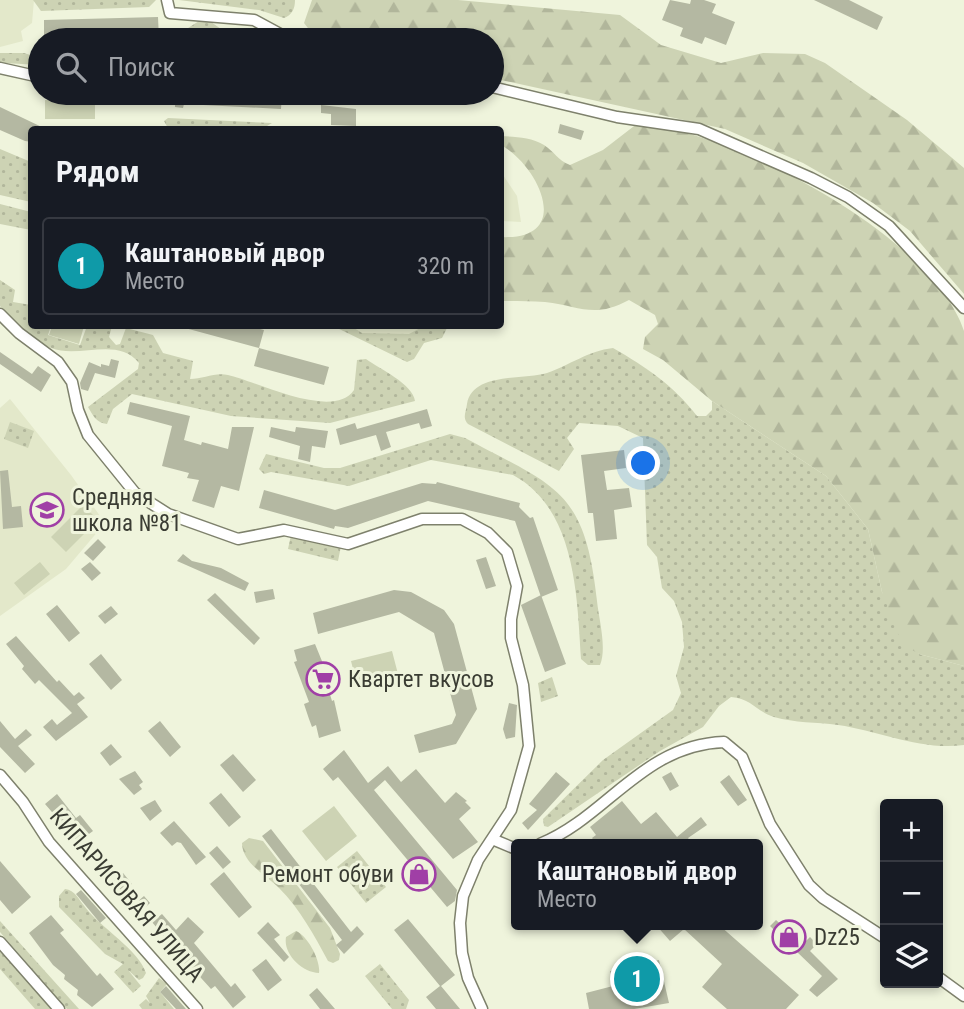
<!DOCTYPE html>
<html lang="ru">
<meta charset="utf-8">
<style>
:root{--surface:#171b24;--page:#242831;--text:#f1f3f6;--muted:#9ea1a6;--line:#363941;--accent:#d93025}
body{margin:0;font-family:"Roboto Condensed",sans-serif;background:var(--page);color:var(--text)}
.controls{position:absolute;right:21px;bottom:21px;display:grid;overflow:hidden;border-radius:7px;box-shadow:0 4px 10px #0003}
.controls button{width:63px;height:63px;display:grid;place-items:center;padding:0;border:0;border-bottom:2px solid var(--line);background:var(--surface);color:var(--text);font:35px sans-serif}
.you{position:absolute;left:644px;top:464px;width:24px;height:24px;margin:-18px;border:5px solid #fff;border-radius:50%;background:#1a73e8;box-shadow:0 0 0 10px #1a73e833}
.badge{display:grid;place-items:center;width:46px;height:46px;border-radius:50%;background:var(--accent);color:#fff;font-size:23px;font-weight:700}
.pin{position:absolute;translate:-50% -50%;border:4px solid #fff;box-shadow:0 2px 7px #0006}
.popup{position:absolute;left:511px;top:839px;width:252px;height:91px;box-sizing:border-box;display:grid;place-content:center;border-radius:7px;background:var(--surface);filter:drop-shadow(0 2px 5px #0005);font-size:23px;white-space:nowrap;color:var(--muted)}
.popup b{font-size:26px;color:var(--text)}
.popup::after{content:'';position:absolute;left:50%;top:100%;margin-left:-14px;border:14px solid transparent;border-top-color:var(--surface)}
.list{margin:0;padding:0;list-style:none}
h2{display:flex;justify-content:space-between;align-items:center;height:91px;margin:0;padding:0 28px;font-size:30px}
h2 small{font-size:23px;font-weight:400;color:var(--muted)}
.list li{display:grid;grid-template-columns:46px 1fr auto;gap:21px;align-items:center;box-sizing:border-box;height:98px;margin:0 14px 14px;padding:0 14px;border:2px solid var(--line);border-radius:7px}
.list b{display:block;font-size:26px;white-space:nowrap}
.list p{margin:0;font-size:23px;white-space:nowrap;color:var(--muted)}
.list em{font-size:23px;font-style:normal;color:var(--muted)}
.icon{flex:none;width:38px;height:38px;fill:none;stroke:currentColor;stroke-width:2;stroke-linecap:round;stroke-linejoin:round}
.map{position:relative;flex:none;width:964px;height:1009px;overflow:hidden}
.search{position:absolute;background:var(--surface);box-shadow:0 4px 10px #0003;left:28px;top:28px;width:476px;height:77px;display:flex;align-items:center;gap:18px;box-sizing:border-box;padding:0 24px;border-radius:38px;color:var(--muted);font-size:26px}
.panel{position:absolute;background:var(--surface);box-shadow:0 4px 10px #0003;left:28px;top:126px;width:476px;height:203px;border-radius:7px}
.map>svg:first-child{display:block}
</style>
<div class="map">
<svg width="964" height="1009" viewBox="0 0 964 1009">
<defs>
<pattern id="grass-dots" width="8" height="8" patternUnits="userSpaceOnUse" patternTransform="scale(1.75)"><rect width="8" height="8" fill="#cdd3b4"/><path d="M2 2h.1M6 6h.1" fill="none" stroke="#b1b69b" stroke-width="1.8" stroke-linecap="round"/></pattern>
<pattern id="forest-firs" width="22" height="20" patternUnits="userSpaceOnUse" patternTransform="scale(1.75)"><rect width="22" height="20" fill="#cdd3b4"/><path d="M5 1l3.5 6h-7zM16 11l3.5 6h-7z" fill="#b1b69b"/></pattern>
</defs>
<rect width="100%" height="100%" fill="#eff4dc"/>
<path fill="#e3e8ca" d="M0 0H34L32 23 21 31 23 41 0 47Z
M501 172 517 196 521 222 501 221Z
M348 326H422L421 334H359Z
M10 399 71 475 105 523 66 569 0 616V408Z"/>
<path fill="url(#grass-dots)" d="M33 0H156L149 7 41 11Z
M179 0H295C295 9 292 15 284 18L259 10Z
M199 21 211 22 221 29 246 28 260 40 243 37 181 40 185 30Z
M0 53H24L40 58V65L4 63 0 62Z
M168 118 272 123 262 129 169 130 164 121Z
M0 149 31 162V202L0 195Z
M0 204 31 212V230L0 224Z
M0 280 15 290 13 302 31 305 32 326H51L48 335 80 345 87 326H112L109 337 116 345 120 344 126 328 153 335 163 353 193 361 190 379C203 379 215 372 228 375 256 381 333 421 354 390L357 360 366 359C380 369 413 384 415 401L330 423 231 416 132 394 113 409 107 424C96 423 93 415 88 407L138 369 139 363C118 336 79 359 51 348 31 340 14 322 0 306Z
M333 326H351L362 333 409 334 424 326H448L442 338 424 343 414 359 407 362Z
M613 348C646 367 673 385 697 416H706L712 410V401L826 476 868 529 882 592 919 654 964 666V745C921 751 880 731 838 725 816 722 795 723 774 717 757 712 751 698 731 697L719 706 703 727 660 751 548 827 544 826 543 819 603 760 673 710 681 693 676 676 684 647 682 622 674 601 662 588 657 557 647 545 643 438 618 426 579 423 567 438 574 449 559 471 468 424C462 417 466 413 467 404 472 372 524 380 547 373 570 365 588 351 613 348Z
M10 422 34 431 28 448 4 439Z
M450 434 465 438C556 487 585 489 597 601 599 620 607 648 600 665H588L581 659C577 596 576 509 513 475L431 460 349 486 271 472 264 474 259 469 266 454 324 468H340Z
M291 535 341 546 338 561 288 549Z
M552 677 558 696 541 702 538 683Z
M357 851 386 887 366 903 337 867Z
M65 889C75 890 79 900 85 907 101 928 139 950 146 973L143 978 139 980 128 970 141 986 133 993 114 972 123 964 105 954 59 907V896Z
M0 921 79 1009H67L0 932Z
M0 950 53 1009H35L0 969Z
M380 964 409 1000 406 1009H392L365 976Z
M159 978 167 984 160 992 174 1009H142L139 1005 146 999 150 1003 146 996Z"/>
<path fill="url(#forest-firs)" d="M312 0H458L620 15 661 45 721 63 763 53 805 54 825 63 907 120 964 168V294L910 231 873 203 803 163 725 129 492 78V40H337L330 33 311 32 304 23Z
M638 123C734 132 933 236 964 331V666L919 654 902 644 882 592 868 529 826 476 712 401 663 360 643 349 645 337 658 324 655 315 629 300C594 319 580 306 545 302 530 301 515 301 501 301L500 237C575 241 539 166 501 145V136C516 137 531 137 544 145 555 152 557 160 570 165L603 150Z
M249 838 263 841 330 928 340 954 339 960 333 963 328 961C314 935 300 909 279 888 266 875 242 863 242 843Z
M296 931C308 936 321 961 319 973 302 972 283 954 286 937Z"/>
<path fill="#cdd3b4" d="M45 100H95V119H45Z
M52 326H84L79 344 49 335Z
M83 505 98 520 66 552 51 537Z
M40 562 50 574 24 595 14 583Z
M392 651 398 674 357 685 351 661Z
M334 806 357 836 326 861 302 831Z"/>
<path fill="#b4b8a2" d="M670 0 690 4 691 0H704L716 4 712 13 735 22 726 45 705 37 702 44 680 36 683 28 662 20Z
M814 0H849L883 17 877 30Z
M158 17 159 39 44 40V20Z
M156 93H282L281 109 184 104 183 108 175 107V103L156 102Z
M321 105 356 109V126L331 125V114L321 113Z
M0 107 48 130H32V142L25 141 0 130Z
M560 124 584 131 581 140 558 133Z
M186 326H248L264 330 259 348 329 367 324 385 254 366 259 348 185 328Z
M0 352 32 374 38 366 51 375 41 392 0 364Z
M111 359 119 361 115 378 95 373 88 391 81 389 80 383 89 362 101 367V364L109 366Z
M130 402 190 416 184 440 201 445 202 442 228 449 232 427H254L239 491 221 486 214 508 192 501 199 480 187 478 189 473 162 466 172 426 127 414Z
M427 409 432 426 421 429 419 423 386 432 391 447 381 451 376 435 340 445 336 429 355 423 357 429Z
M271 427 295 432 296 427 328 431 325 448 312 446 310 462 298 459 300 446 269 437Z
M624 450 626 468 604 471 607 490 629 488 632 507 614 510 617 539 596 541 593 513H588L581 455Z
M8 470 12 507 21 506 23 527 3 529 0 471Z
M437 482 520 503 519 507 530 518 533 517 558 590 541 597 515 521 428 501 348 528 335 526 334 529 259 508 264 490 335 510 422 483 436 484Z
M98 539 106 547 93 561 84 553Z
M183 554 192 561 221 568 249 583 245 591 177 561Z
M486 557 496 586 486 589 476 560Z
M90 562 101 573 92 581 81 569Z
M273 589 275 599 256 603 254 592Z
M394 590 411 592 444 610 454 624 477 709 456 744 419 753 414 735 452 724 456 715 434 633 399 612 318 634 313 613Z
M215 593 260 638 254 645 207 600Z
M541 595 566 664 545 672 521 605Z
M57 605 80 633 69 642 46 614Z
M111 606 118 614 105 624 98 616Z
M16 636 57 682 59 680 74 696 79 692 85 698 77 704 88 717 56 741 43 727 52 719 57 725 72 713 39 680 35 684 22 669 24 666 6 644Z
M315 644 326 671 323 672 332 701 334 700 341 731 319 738 316 725 312 727 309 719 304 704 309 702 294 662 297 661 294 650Z
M101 654 122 680 111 690 89 664Z
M509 703 517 705 515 737 506 739 503 729Z
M0 721 15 739 26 729 32 735 18 746 35 764 25 773 0 747Z
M160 721 181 747 170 757 148 731Z
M111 744 122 757 110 766 100 753Z
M344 750 368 783 388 766 401 782 416 769 445 803 456 792 467 801 465 802 471 808 459 819 478 842 453 859 385 780 374 790 457 890 455 901 447 907 338 777 333 781 323 769Z
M233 754 256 780 243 792 220 765Z
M135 771 143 782 139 785 142 789 134 795 119 779Z
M556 772 570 784 528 830 522 823 537 810 529 804Z
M671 772 679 786 670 791 662 777Z
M729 775 747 800 738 806 720 782Z
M221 793 241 817 229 827 209 803Z
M57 794 76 818 80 815 93 831 78 842 45 804Z
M155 800 162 811 150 821 140 808Z
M622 801 641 824 656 812 677 837 701 817 707 825 688 838 692 844H597L592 838 596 835 590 827Z
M174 821 206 857 196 865 181 843 177 842 172 846 160 833Z
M271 829 351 932 357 926 364 934 344 954 336 945 342 940 262 836Z
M217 846 231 862 223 869 209 853Z
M0 861 31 897 12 914 0 900Z
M224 872 252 907 239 918 210 884Z
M123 873 132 884 122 892 113 881Z
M81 890 106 918 100 923 76 894Z
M144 896 150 903 137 915 130 908Z
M162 914 176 930 188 917 204 932 194 943 231 987 235 983 246 997 233 1008 215 986 211 989 192 968 190 970 179 957 187 949 171 935 166 939 152 922Z
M51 915 64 930 60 933 97 976 100 973 114 989 92 1007 77 995 78 990 64 979 65 975 53 965 29 933Z
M408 919 455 975 441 986 460 1009H436L426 997 440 986 394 930Z
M776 920 787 930 791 926 806 941 810 937 817 944 810 951 838 979 817 997 809 990 822 976 770 926Z
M268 922 280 935 274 939 289 957 284 962 257 933Z
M656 925H719L799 995 786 1009H727L702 987 722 964 684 929 670 941Z
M266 959 282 980 268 991 252 970Z
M659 960 669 1003 634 1009H589L586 993 613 986 610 971Z
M166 986 186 1009H176L160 992Z
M317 988 335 1009H320L309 995Z"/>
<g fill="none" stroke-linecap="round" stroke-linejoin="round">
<defs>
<path id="minor" d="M167 0 170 13 254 20 291 40
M0 68 40 77
M492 87 617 117 699 129 811 178 848 197 889 226 964 308
M0 314 19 333 58 362 72 382 78 410 88 435 135 493 168 514 238 539 284 530 348 544 422 519H462L488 533 507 552 517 586 511 619V638L523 685 529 746 511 810 478 860 463 896 460 923 462 953 468 978 482 1009
M0 775 23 802 49 842 197 1009
M492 839 516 849
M540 844C607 817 642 745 724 742L742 757 770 824 809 885 823 898 885 938
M0 942 59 1009
M938 977 964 996"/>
</defs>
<use href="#minor" stroke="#7e816c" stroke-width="13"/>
<use href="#minor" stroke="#fff" stroke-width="10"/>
</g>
<defs>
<symbol id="school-ring" viewBox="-11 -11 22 22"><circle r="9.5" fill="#eff4dc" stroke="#a03fa6" stroke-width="1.5"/><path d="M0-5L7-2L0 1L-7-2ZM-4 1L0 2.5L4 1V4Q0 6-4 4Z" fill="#a03fa6"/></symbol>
<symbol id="supermarket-ring" viewBox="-11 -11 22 22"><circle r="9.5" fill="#eff4dc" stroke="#a03fa6" stroke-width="1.5"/><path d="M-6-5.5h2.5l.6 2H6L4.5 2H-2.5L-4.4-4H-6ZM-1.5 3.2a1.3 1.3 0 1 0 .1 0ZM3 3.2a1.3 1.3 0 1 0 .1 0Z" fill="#a03fa6"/></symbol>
<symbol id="shop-ring" viewBox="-11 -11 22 22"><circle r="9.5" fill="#eff4dc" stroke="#a03fa6" stroke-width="1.5"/><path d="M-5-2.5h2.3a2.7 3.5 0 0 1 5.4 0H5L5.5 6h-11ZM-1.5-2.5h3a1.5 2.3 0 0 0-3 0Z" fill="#a03fa6"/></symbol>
</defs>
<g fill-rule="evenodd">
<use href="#school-ring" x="28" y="491" width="38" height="38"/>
<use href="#supermarket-ring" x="304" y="660" width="38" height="38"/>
<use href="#shop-ring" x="400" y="855" width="38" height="38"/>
<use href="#shop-ring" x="770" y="918" width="38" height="38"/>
</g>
<g text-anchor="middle" stroke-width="6" stroke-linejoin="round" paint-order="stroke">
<g font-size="23" fill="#3a3c33" stroke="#eff4dc" text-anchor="start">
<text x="72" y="505">Средняя<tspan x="72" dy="26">школа №81</tspan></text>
<text x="348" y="687">Квартет вкусов</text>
<text x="394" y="882" text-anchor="end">Ремонт обуви</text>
<text x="814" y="945">Dz25</text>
</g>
<g font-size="23" fill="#3a3c33" stroke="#eff4dc">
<text transform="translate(127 895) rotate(49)" y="8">КИПАРИСОВАЯ УЛИЦА</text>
</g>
</g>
</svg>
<div class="controls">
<button>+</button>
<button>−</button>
<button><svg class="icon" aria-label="layers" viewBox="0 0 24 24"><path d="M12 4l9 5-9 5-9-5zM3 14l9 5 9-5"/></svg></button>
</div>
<div class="you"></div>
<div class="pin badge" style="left:637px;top:979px;background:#0f9aa8">1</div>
<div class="popup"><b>Каштановый двор</b>Место</div>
<div class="search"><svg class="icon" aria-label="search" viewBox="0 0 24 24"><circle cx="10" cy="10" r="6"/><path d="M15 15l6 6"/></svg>Поиск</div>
<section class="panel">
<h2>Рядом<small></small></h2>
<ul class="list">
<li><span class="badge" style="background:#0f9aa8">1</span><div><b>Каштановый двор</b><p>Место</p></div><em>320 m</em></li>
</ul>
</section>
</div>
